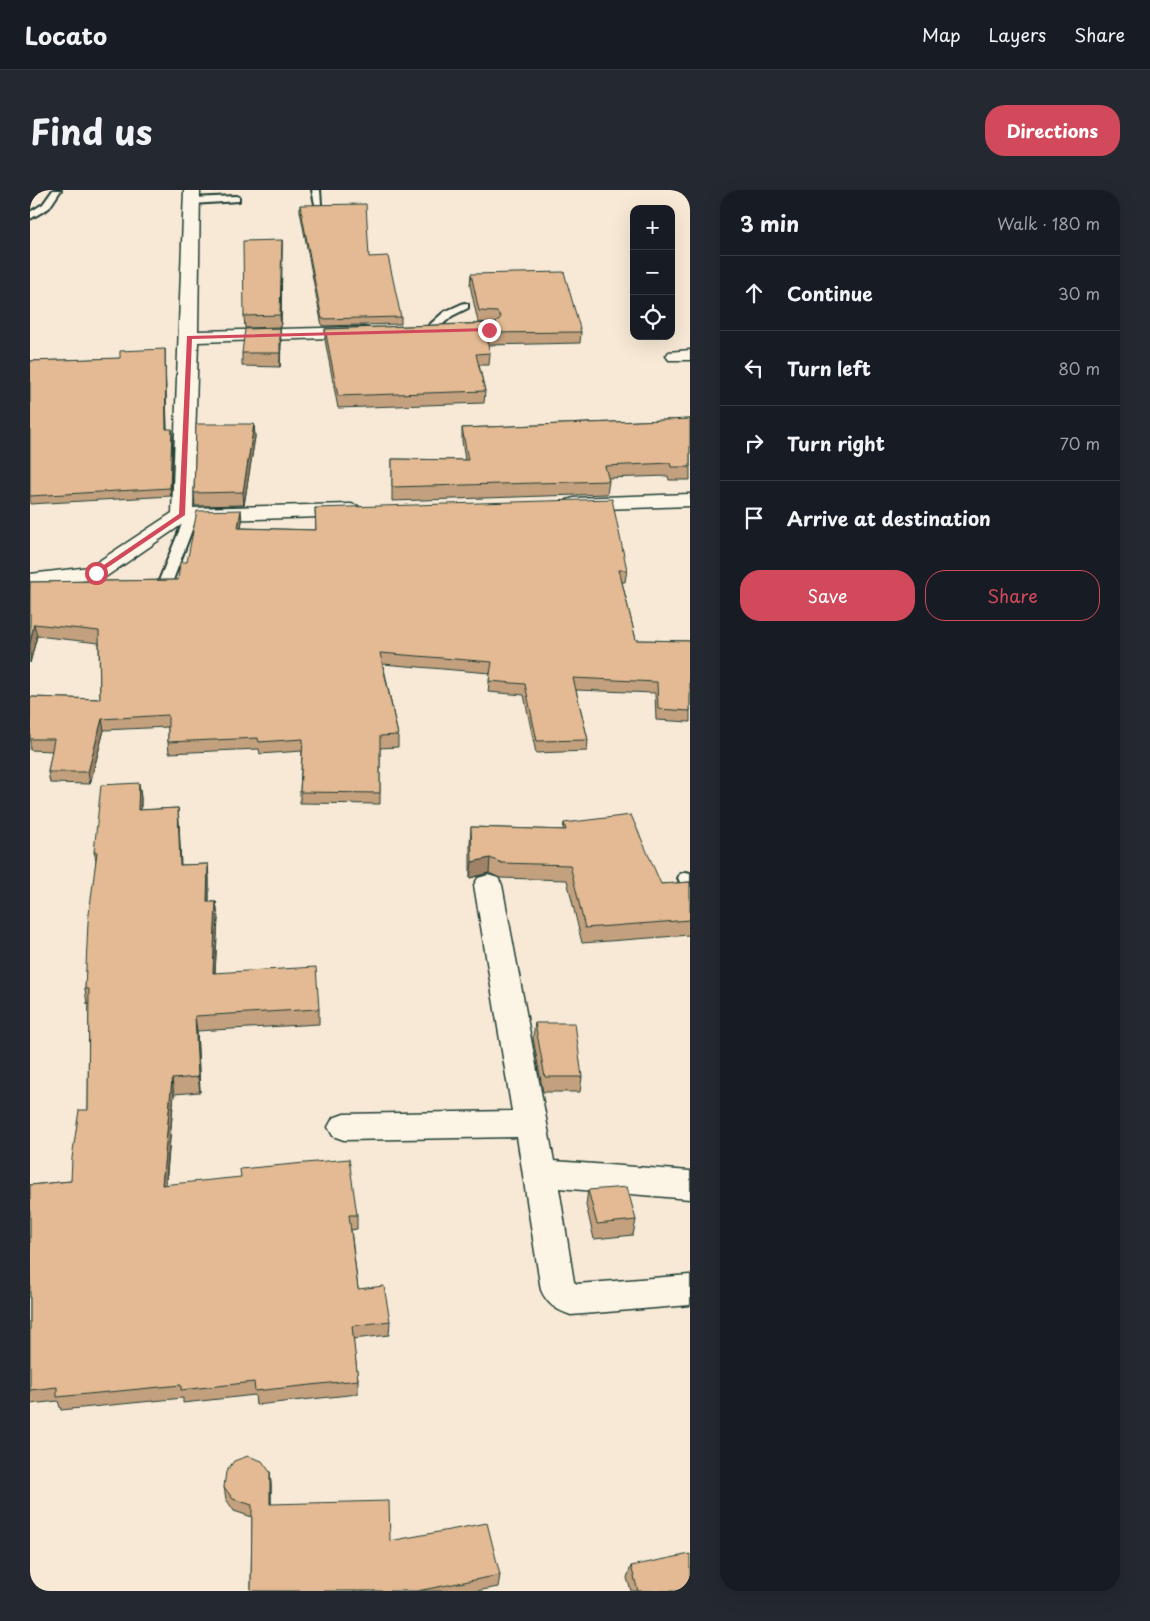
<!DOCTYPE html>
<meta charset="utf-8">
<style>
:root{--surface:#171b24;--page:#242831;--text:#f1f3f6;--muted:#9ea1a6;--line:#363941;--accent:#d1495b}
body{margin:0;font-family:"Playpen Sans",sans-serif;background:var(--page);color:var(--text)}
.controls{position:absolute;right:15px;top:15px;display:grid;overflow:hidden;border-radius:10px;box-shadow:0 5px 20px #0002}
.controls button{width:45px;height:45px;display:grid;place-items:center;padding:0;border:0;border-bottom:1px solid var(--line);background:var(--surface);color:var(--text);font:25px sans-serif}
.stop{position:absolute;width:15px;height:15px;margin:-11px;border:4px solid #d1495b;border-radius:50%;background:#fff}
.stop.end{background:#d1495b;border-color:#fff;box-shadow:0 1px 5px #0008}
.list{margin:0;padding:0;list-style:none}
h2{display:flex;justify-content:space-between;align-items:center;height:65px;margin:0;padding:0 20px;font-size:21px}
h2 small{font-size:16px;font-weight:400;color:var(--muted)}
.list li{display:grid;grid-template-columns:32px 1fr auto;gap:15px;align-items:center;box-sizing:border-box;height:75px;padding:0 20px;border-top:1px solid var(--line)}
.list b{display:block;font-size:19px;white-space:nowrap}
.list em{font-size:16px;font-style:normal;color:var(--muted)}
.actions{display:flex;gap:10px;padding:15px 20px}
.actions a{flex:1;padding:11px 0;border:1px solid var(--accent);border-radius:20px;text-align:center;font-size:18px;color:var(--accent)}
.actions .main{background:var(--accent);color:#fff}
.icon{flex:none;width:28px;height:28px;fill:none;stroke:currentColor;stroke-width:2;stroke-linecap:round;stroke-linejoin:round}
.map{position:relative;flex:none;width:660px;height:1401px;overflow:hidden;border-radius:20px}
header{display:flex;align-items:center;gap:30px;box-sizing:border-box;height:70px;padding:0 25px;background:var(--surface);border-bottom:1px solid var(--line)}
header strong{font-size:24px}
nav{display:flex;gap:28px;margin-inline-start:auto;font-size:18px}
.intro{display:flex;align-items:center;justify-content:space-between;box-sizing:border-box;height:120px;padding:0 30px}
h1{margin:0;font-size:35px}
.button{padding:12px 22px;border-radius:20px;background:var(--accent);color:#fff;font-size:18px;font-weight:700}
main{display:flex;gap:30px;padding:0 30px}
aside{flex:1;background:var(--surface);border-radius:20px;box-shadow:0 5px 20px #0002}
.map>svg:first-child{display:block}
</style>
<header>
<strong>Locato</strong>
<nav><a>Map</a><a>Layers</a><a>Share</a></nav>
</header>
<div class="intro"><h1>Find us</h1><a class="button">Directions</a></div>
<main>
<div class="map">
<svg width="660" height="1401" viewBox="0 0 660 1401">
<rect width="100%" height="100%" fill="#f7e9d5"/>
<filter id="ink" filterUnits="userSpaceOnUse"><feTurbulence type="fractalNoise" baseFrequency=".02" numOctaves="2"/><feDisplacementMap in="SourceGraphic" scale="10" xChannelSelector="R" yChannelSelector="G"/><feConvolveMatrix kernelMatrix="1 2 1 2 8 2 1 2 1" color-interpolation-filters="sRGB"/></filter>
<g filter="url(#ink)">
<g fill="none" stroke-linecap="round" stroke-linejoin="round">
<defs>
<path id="service" d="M23 0H31L19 18 0 29V22L13 14Z
M282 0H290L291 14H285Z
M206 6 209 7V11L162 14 157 11 162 8Z
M434 113 438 114V118L422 126 404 142H396V138L414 122Z
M162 320 168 324 140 398 138 401H128L126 398 156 324Z
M656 682 660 683V695L650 692 648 688 650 684Z"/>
<path id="minor" d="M154 0H170L168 141 333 137 339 138 342 142 339 146 333 147 168 152 163 318 321 314 328 316 331 320 328 324 321 326 157 331 74 388 0 398V384L60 377 142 323Z
M660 160V170H639L636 166 639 162Z
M660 304V316L544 320 537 318 534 314 537 310 544 308Z
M458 685 468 688 472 695 524 971 660 981V1009L529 998 544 1092 547 1094 660 1085V1115L541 1125C526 1120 517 1114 511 1100L487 947 314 950 303 946 298 937 303 928 314 924 482 921 444 695 448 688Z"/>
</defs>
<use href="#service" stroke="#1f3d34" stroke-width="4"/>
<use href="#minor" stroke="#1f3d34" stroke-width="3"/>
<use href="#service" fill="#fcf5e5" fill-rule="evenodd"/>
<use href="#minor" fill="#fcf5e5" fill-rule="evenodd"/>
</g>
<path fill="#c3a07e" stroke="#1f3d34" d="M270 15 339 67 371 127V134L292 136 270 21Z
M252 50 251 137 215 138 214 126Z
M441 84 551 142 550 153 458 155 460 163 459 175H449L455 201 454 213 308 218 295 150V139L459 133 448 132 440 95Z
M251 152 250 177 212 176V163Z
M135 167 137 239 143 246 141 306 0 314V171Z
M660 229V290H639L638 286 578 288 579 291 577 304 362 311V269L435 270 432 251V238Z
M224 234 225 247 214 315 165 316 164 303Z
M285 318 597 380 595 392H592L606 450 660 451V532L626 530 625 503 546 500 558 550 557 561 506 563 494 505 458 502 460 483 353 474 368 545V557L350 558V614L270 613V602L272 561 230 564 229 559 139 563 138 552V537L74 540 60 594 20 593 18 582 22 561 0 560V507L70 509 69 453 7 446 0 473V392L148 390 157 372 212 331 211 338 286 340Z
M109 593 111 608V620L148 618 149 633 151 675 178 674 179 689V712H186L188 728 185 783 289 819V834L167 841 170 902 144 904 136 995 327 1025V1039L321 1040 328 1099 360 1131 359 1145 323 1149 328 1190V1204L226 1215 225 1205 153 1213V1208L31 1220 28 1211 0 1214V995L41 991 58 920 59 814H57L55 799 66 670 64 662Z
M534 633 631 694 660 692V745L552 753 537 690 470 688 459 683 440 688V653L441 637 533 640Z
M505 833 552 887 550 902H513L503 848Z
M558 1000 606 1030 603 1045 564 1049 556 1015Z
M240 1282 241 1295V1314L470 1385 468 1397 447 1401H221L222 1327 204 1321 196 1309 194 1297Z
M601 1376 660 1401H601L597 1388Z"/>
<path fill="#9f8267" stroke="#1f3d34" d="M252 50V62L251 137 250 125Z
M250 138 251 152 250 177Z
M135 159V167L137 246 136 239Z
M224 234 225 247 214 315 213 302Z
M142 239 143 246 141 306 140 298Z
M211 320 212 331 209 349 208 338Z
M4 434 7 446 0 473V453Z
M72 529 74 540 60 594 58 582Z
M109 593 111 608 110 636 108 620Z
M148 618 149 633 151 690 150 675Z
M460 668 459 683 440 688 442 672Z
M178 674 179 689V728L177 712Z
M186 712 188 728 184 798 183 783Z
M165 826 167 841 170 902 168 887Z
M142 889 144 904 134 1010 132 995Z
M240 1282 241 1295V1326L240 1314Z"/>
<path fill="#e3ba93" stroke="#1f3d34" d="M336 14 339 67 358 66 371 127 292 129 270 15Z
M252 50 250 125 214 126 213 51Z
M534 82 551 142 455 143 460 163 446 164 455 201 308 206 295 139 466 133 471 127 467 122 449 121 441 84Z
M250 138V163H212L215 139Z
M135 159 136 239H142L140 298 0 306V171L90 168V161Z
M660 229V277H641L640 273 575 276 579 291 362 297V269L438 270 432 238Z
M166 234H224L213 302 164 303Z
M582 309 597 380H589L606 450 660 451V521L628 519 627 492 543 488 558 550 507 551 495 494 459 491 462 472 350 463 368 545 350 546V603L270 602 273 549 229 552 228 548 138 552V525L72 529 58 582H18L24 549H0V507L70 509 69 441 4 434 0 453V392L148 390 150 372H157L167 321 211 320 208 338 286 340 285 318Z
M109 593 108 620 148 618 150 675 178 674 177 712H186L183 783 286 777 289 819 165 826 168 887 142 889 132 995 211 987 210 979 319 969 327 1025H319L328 1099 354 1096 360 1131 322 1136 328 1190 225 1201 224 1192 151 1200V1195L27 1207V1197L0 1200V995L41 991 42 968 49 920H58L59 799H55L58 732 67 662H64L71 595Z
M601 625 631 694 660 692V730L555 738 540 675 472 673 460 668 442 672 441 637 536 640 534 633Z
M505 833H545L552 887H515Z
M597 997 606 1030 567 1034 558 1000Z
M218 1266 232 1271 240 1282V1314L359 1311 360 1351 457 1333 470 1385 387 1401H221L222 1315 203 1309 194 1297 196 1282 204 1271Z
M660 1364V1401H608L601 1376Z"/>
</g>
<path fill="#d1495b" d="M459 138 461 141 162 149 155 325 68 384 62 383 149 324 157 146Z"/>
</svg>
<div class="controls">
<button>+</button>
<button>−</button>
<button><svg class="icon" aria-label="locate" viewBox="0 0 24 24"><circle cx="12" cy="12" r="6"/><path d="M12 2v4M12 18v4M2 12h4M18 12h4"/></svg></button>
</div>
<div class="stop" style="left:66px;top:383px"></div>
<div class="stop end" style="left:459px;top:140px"></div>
</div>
<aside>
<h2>3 min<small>Walk · 180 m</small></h2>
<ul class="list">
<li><svg class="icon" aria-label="ahead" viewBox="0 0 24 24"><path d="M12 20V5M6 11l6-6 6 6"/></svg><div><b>Continue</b></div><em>30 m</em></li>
<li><svg class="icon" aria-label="left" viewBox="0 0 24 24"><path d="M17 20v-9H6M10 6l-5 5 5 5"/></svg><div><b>Turn left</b></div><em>80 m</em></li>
<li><svg class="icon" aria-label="right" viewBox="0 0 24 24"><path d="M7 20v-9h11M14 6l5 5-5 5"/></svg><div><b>Turn right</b></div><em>70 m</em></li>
<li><svg class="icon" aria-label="arrive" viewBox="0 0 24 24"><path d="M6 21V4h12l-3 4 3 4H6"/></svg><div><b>Arrive at destination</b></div></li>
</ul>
<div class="actions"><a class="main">Save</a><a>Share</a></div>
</aside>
</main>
